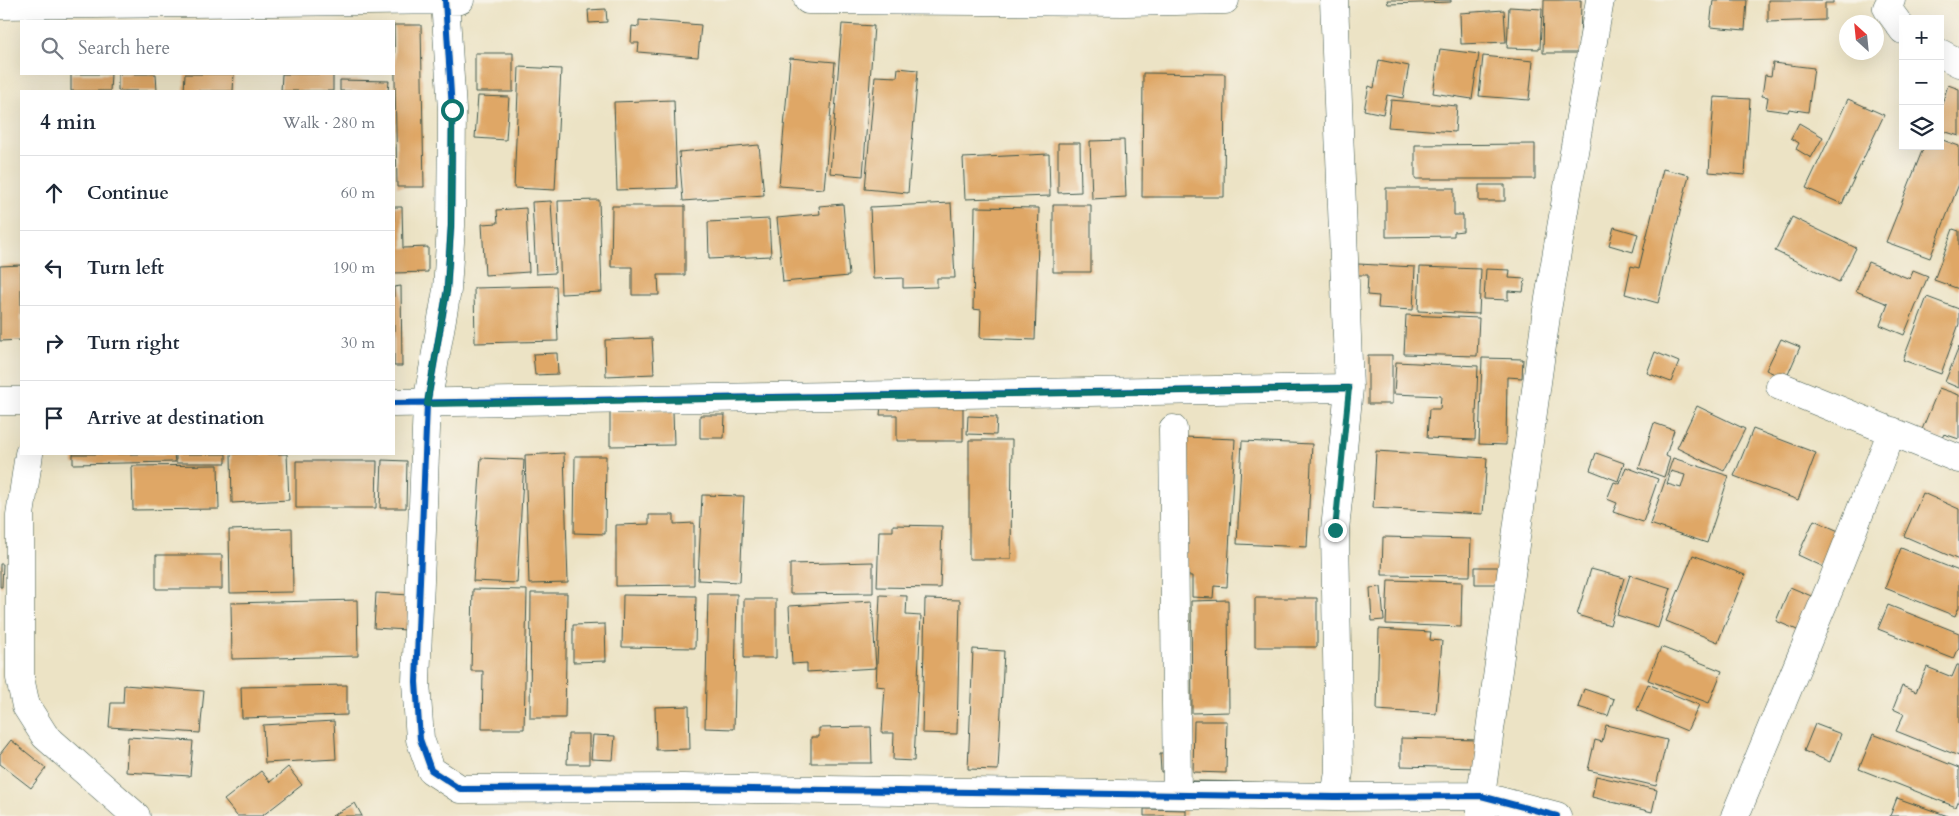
<!DOCTYPE html>
<meta charset="utf-8">
<style>
:root{--surface:#fff;--page:#f2f2f3;--text:#1f2937;--muted:#747a83;--line:#e0e1e3}
body{margin:0;font-family:Cardo,serif;background:var(--page);color:var(--text)}
.controls{position:absolute;right:15px;top:15px;display:grid;overflow:hidden;border-radius:0px;box-shadow:0 5px 20px #0002}
.controls button{width:45px;height:45px;display:grid;place-items:center;padding:0;border:0;border-bottom:1px solid var(--line);background:var(--surface);color:var(--text);font:25px sans-serif}
.compass{position:absolute;left:1839px;top:15px;width:45px;height:45px;border-radius:50%;background:var(--surface);box-shadow:0 5px 20px #0002;rotate:333deg}
.stop{position:absolute;width:15px;height:15px;margin:-11px;border:4px solid #0f766e;border-radius:50%;background:#fff}
.stop.end{background:#0f766e;border-color:#fff;box-shadow:0 1px 5px #0008}
.list{margin:0;padding:0;list-style:none}
h2{display:flex;justify-content:space-between;align-items:center;height:65px;margin:0;padding:0 20px;font-size:21px}
h2 small{font-size:16px;font-weight:400;color:var(--muted)}
.list li{display:grid;grid-template-columns:32px 1fr auto;gap:15px;align-items:center;box-sizing:border-box;height:75px;padding:0 20px;border-top:1px solid var(--line)}
.list b{display:block;font-size:19px;white-space:nowrap}
.list em{font-size:16px;font-style:normal;color:var(--muted)}
.icon{flex:none;width:28px;height:28px;fill:none;stroke:currentColor;stroke-width:2;stroke-linecap:round;stroke-linejoin:round}
.map{position:relative;flex:none;width:1959px;height:816px;overflow:hidden}
.search{position:absolute;background:var(--surface);box-shadow:0 5px 20px #0002;left:20px;top:20px;width:375px;height:55px;display:flex;align-items:center;gap:12px;box-sizing:border-box;padding:0 18px;border-radius:0px;color:var(--muted);font-size:19px}
.panel{position:absolute;background:var(--surface);box-shadow:0 5px 20px #0002;left:20px;top:90px;width:375px;height:365px;border-radius:0px}
.map>svg:first-child{display:block}
</style>
<div class="map">
<svg width="1959" height="816" viewBox="0 0 1959 816">
<rect width="100%" height="100%" fill="#f7f3e8"/>
<filter id="ink" filterUnits="userSpaceOnUse"><feTurbulence type="fractalNoise" baseFrequency=".02" numOctaves="2"/><feDisplacementMap in="SourceGraphic" scale="10" xChannelSelector="R" yChannelSelector="G"/><feConvolveMatrix kernelMatrix="1 2 1 2 8 2 1 2 1" color-interpolation-filters="sRGB"/></filter>
<filter id="wash" filterUnits="userSpaceOnUse"><feTurbulence type="fractalNoise" baseFrequency=".0096" numOctaves="4" result="noise"/><feDisplacementMap in="SourceGraphic" scale="20" xChannelSelector="R" yChannelSelector="G"/><feGaussianBlur stdDeviation="1.12" result="paint"/><feColorMatrix in="noise" values="0 0 0 0 0 0 0 0 0 0 0 0 0 0 0 0 0 1.4 0 .05"/><feComposite in="paint" operator="in"/></filter>
<g filter="url(#wash)">
<rect width="100%" height="100%" fill="#ece3c5"/>
<g id="blocks">
<path fill="#dfa766" fill-rule="evenodd" d="M1387 0H1451V2L1388 4Z
M1544 0H1581L1580 53H1543Z
M1713 0H1747L1745 30 1710 27Z
M1768 0H1833V3H1825V20L1768 22Z
M1509 7 1542 9 1540 49 1507 48Z
M606 9 607 22 589 23 588 10Z
M1504 10 1506 42 1461 44 1460 13Z
M639 20 701 25 698 57 638 52 639 43H631L632 26 639 27Z
M842 24 874 26 863 176 830 173Z
M394 25H421L424 187H397Z
M1440 49 1479 54 1472 99 1433 93Z
M475 53H513V92H475Z
M1483 56 1533 61 1529 100 1479 96Z
M790 58 835 62 824 189 779 186Z
M1379 60 1409 66 1403 98 1387 95 1383 114 1364 110 1369 86 1374 88Z
M1773 63 1814 68 1808 112 1789 109 1788 112 1766 109 1768 97 1762 96 1765 75 1771 76Z
M519 67 561 69 555 190 514 188Z
M898 68 918 70 908 193 865 189 875 76 897 77Z
M1143 73 1225 74 1224 197H1142Z
M71 74H111L110 91H71Z
M118 74H156L157 91H118Z
M185 74H234L233 91H184Z
M282 74H333V91H281Z
M340 80 389 81 388 91H340Z
M1948 85 1959 89V136L1940 130V110Z
M478 96 509 97 506 140 475 138Z
M1714 97 1750 99 1745 175 1709 172Z
M1848 99 1884 115 1842 204 1806 188Z
M674 100 677 188 617 190 614 102Z
M1391 100 1457 106 1455 132 1388 127Z
M1799 123 1823 137 1811 158 1796 149 1799 143 1791 138Z
M1940 139 1959 146V184L1930 258 1886 242 1924 146H1940Z
M1124 140 1126 197 1092 199 1090 141Z
M1058 143H1080L1081 192 1058 193Z
M1535 144V179H1415V145Z
M759 145 764 195 683 201 679 152Z
M1049 154 1050 196 965 199 963 158Z
M1663 169 1689 175 1658 303 1625 294 1631 266 1639 268Z
M1479 185H1505V201H1479Z
M1386 188H1454V215H1463V231L1454 232V236L1386 237Z
M599 200 602 292 561 294 558 201Z
M551 201 555 273 536 274 532 202Z
M951 203 955 278H937V287L903 288V278L873 279 870 207Z
M843 204 849 276 783 282 777 218 820 214 819 206Z
M1053 205H1091V272H1053Z
M612 206H685V275H658L659 295H632V267H611Z
M394 207H402L403 248 428 247V272L394 273Z
M975 207 1039 208 1035 340 980 338 981 310 973 309Z
M526 208 529 272 485 275 482 224 498 223 497 210Z
M1792 217 1856 248 1839 282 1775 251Z
M769 219 771 256 709 259 708 222Z
M1614 227 1638 234 1633 252 1609 245Z
M1953 229 1959 231V289L1934 280Z
M1868 262 1910 279 1913 270 1928 276 1904 335 1880 325 1888 304 1856 291Z
M1358 264 1415 267 1413 310 1378 308 1379 296 1367 295 1368 275H1358Z
M21 265V340L0 341V266Z
M1420 267 1481 269 1479 314 1418 311Z
M1486 269 1510 270 1509 278 1525 279 1523 292 1508 291V300L1484 299Z
M401 286 402 366H394V287Z
M556 286 558 341 475 343 474 288Z
M1927 297 1959 309V324L1941 374 1903 360Z
M1406 315 1479 318 1477 356 1404 354Z
M652 338 654 374 606 376 605 340Z
M1781 339 1800 347 1786 379 1766 370Z
M1959 347V388L1945 382Z
M1655 352 1679 362 1671 382 1647 373Z
M557 353 558 374 535 375 533 354Z
M1368 355H1392V404H1368Z
M1482 358 1523 359 1522 378 1507 377 1506 445 1479 444Z
M1396 362 1478 366 1475 440 1427 438 1429 409H1440L1441 396 1394 394Z
M1939 388 1959 395V439L1944 434 1941 440 1921 432Z
M881 405H963V441H897V415H880Z
M1697 406 1745 429 1724 471 1677 448Z
M673 411 674 445 610 446V412Z
M700 415H725L724 438H700Z
M968 416 997 417 996 435 967 434Z
M1654 423 1674 430 1666 456 1670 458 1664 477 1639 468Z
M1753 429 1816 453 1798 500 1734 476Z
M1184 437 1235 439 1227 587 1214 586 1213 598 1192 597V576L1177 575Z
M969 440H1012L1011 559H969Z
M1242 441 1312 444 1307 547 1237 544Z
M1376 451 1487 458 1483 514 1373 508Z
M564 453 568 583 529 584 525 455Z
M1596 453 1624 463 1618 481 1590 470Z
M73 454H174L175 462 73 464Z
M176 454H226V463H176Z
M231 454H287L289 500 232 503Z
M575 456H606L605 534 574 533Z
M481 458 524 460 517 583 473 581Z
M1673 458 1729 476 1707 543 1650 524ZM1671 471 1685 475 1681 488 1667 484Z
M382 460 407 461 406 508H380Z
M296 461H377L376 508H296Z
M218 465 219 509 133 510 132 466Z
M1626 467 1658 479 1643 522 1613 512 1617 503 1607 499 1614 482 1620 484Z
M1923 493 1959 509V560L1904 536Z
M702 495 744 496 740 582 698 580Z
M649 515H674V524L694 523V585L616 586V525L649 524Z
M1814 520 1843 533 1826 568 1798 555Z
M893 525 942 526 940 588 877 587 879 531H893Z
M292 528 293 592 230 593 229 530Z
M1383 537 1471 539 1470 576 1382 575Z
M1901 548 1959 571V607L1955 616 1885 588Z
M156 555H222V589H156Z
M1693 555 1745 575 1718 642 1666 621Z
M873 562V593L790 594V564Z
M0 564H3L2 587H0Z
M1475 567H1504L1505 584H1475Z
M1591 569 1624 578 1610 625 1577 615Z
M1630 575 1671 588 1658 628 1617 615Z
M1388 580 1462 582 1461 627 1386 624Z
M1381 587 1384 620 1372 621 1370 588Z
M1790 587 1816 598 1802 632 1776 621Z
M473 589 527 590 524 729H482L483 671H471Z
M376 593 410 595 407 630 374 628Z
M531 593H567L565 718H530Z
M708 594H737L734 729 705 728Z
M623 595 696 596 695 648 622 647Z
M880 595 907 596 906 615 921 616 914 761 893 760 894 733H882L885 687 876 686Z
M1255 598H1317V647H1255Z
M744 599H776V658H744Z
M925 599 960 600 957 734 922 733Z
M357 600 358 656 232 659 231 603Z
M1228 600 1229 712 1192 713 1191 601Z
M872 601 876 668 807 672V663L792 664 789 606Z
M1888 605 1959 633V647L1954 659 1878 629Z
M605 624 606 661 573 662V625Z
M1379 629 1431 632 1430 640 1442 641 1436 714 1377 710Z
M1661 647 1722 671 1709 703 1648 680Z
M973 649 1004 651 998 770 968 769Z
M1957 665H1959V756L1896 731 1904 714 1893 709 1902 686 1916 692 1927 667 1952 677Z
M1648 684 1699 705 1687 731 1637 710Z
M124 685 204 691 200 733 109 727 111 703H123Z
M347 685V715L242 718 241 687Z
M1584 689 1614 699 1608 716 1578 707Z
M689 706 690 749 656 750 655 707Z
M334 721 336 759 265 763 263 725Z
M1194 721H1227L1226 773 1193 772Z
M1815 724 1841 734 1830 762 1804 751Z
M1606 725 1667 740 1656 786 1588 770 1595 740 1602 742Z
M871 727 872 763H811V737H819V728Z
M568 734H589V764H567Z
M1873 734 1959 768V799L1956 807 1859 769Z
M593 735 615 736 613 760 591 759Z
M128 737 193 741 190 776 126 772Z
M1401 738 1477 740 1476 768 1401 766Z
M11 740 46 768 31 788 0 764V754Z
M1160 754H1173L1174 771 1161 772Z
M288 767 302 785 262 816H237L224 800 261 771 270 782Z
M1596 776 1657 790 1652 812 1592 797Z
M1897 798 1948 816H1890Z
M355 803 362 816H332Z
M1144 809 1186 810V816H1144Z"/>
</g>
</g>
<g filter="url(#ink)">
<use href="#blocks" fill-opacity="0" stroke="#3e564a" stroke-width="1"/>
<g fill="none" stroke-linecap="round" stroke-linejoin="round">
<defs>
<path id="minor" d="M445 0 452 110 451 226 447 290 427 404 416 682 420 739 431 770 460 789 683 788 1335 797 1481 796 1557 816
M808 0 1125 2 1225 0
M1334 0 1349 388 1335 530 1339 772 1335 797
M1891 0 1887 8 1903 30
M0 5 460 0
M1940 53 1959 63
M1780 386 1959 459
M0 401H21
M394 403 1349 388
M1173 429 1177 795
M29 454 20 515V678L26 706 45 736 136 816
M1481 816V796L1546 316 1600 0
M1735 816 1833 580 1892 431"/>
</defs>
<use href="#minor" stroke="#3e564a" stroke-width="29"/>
<use href="#minor" stroke="#fff" stroke-width="28"/>
<defs>
<path id="cycleway" d="M445 0 452 110 451 226 447 290 427 404 416 682 420 739 431 770 460 789 683 788 1335 797 1481 796 1557 816
M394 403 1349 388"/>
</defs>
<use href="#cycleway" stroke="#f7f3e8" stroke-width="9"/>
<use href="#cycleway" stroke="#0057b8" stroke-width="6"/>
</g>
</g>
<g fill="none" stroke-linecap="round" stroke-linejoin="round" filter="url(#ink)">
<path stroke="#0f766e" stroke-width="6" d="M452 110 451 226 447 290 427 404 1349 388 1335 530"/>
</g>
</svg>
<div class="controls">
<button>+</button>
<button>−</button>
<button><svg class="icon" aria-label="layers" viewBox="0 0 24 24"><path d="M12 4l9 5-9 5-9-5zM3 14l9 5 9-5"/></svg></button>
</div>
<svg class="compass" viewBox="-18 -18 36 36"><path d="M0-13l5 13h-10z" fill="#e53935"/><path d="M0 13l5-13h-10z" fill="#747a83"/></svg>
<div class="stop" style="left:452px;top:110px"></div>
<div class="stop end" style="left:1335px;top:530px"></div>
<div class="search"><svg class="icon" aria-label="search" viewBox="0 0 24 24"><circle cx="10" cy="10" r="6"/><path d="M15 15l6 6"/></svg>Search here</div>
<section class="panel">
<h2>4 min<small>Walk · 280 m</small></h2>
<ul class="list">
<li><svg class="icon" aria-label="ahead" viewBox="0 0 24 24"><path d="M12 20V5M6 11l6-6 6 6"/></svg><div><b>Continue</b></div><em>60 m</em></li>
<li><svg class="icon" aria-label="left" viewBox="0 0 24 24"><path d="M17 20v-9H6M10 6l-5 5 5 5"/></svg><div><b>Turn left</b></div><em>190 m</em></li>
<li><svg class="icon" aria-label="right" viewBox="0 0 24 24"><path d="M7 20v-9h11M14 6l5 5-5 5"/></svg><div><b>Turn right</b></div><em>30 m</em></li>
<li><svg class="icon" aria-label="arrive" viewBox="0 0 24 24"><path d="M6 21V4h12l-3 4 3 4H6"/></svg><div><b>Arrive at destination</b></div></li>
</ul>
</section>
</div>
